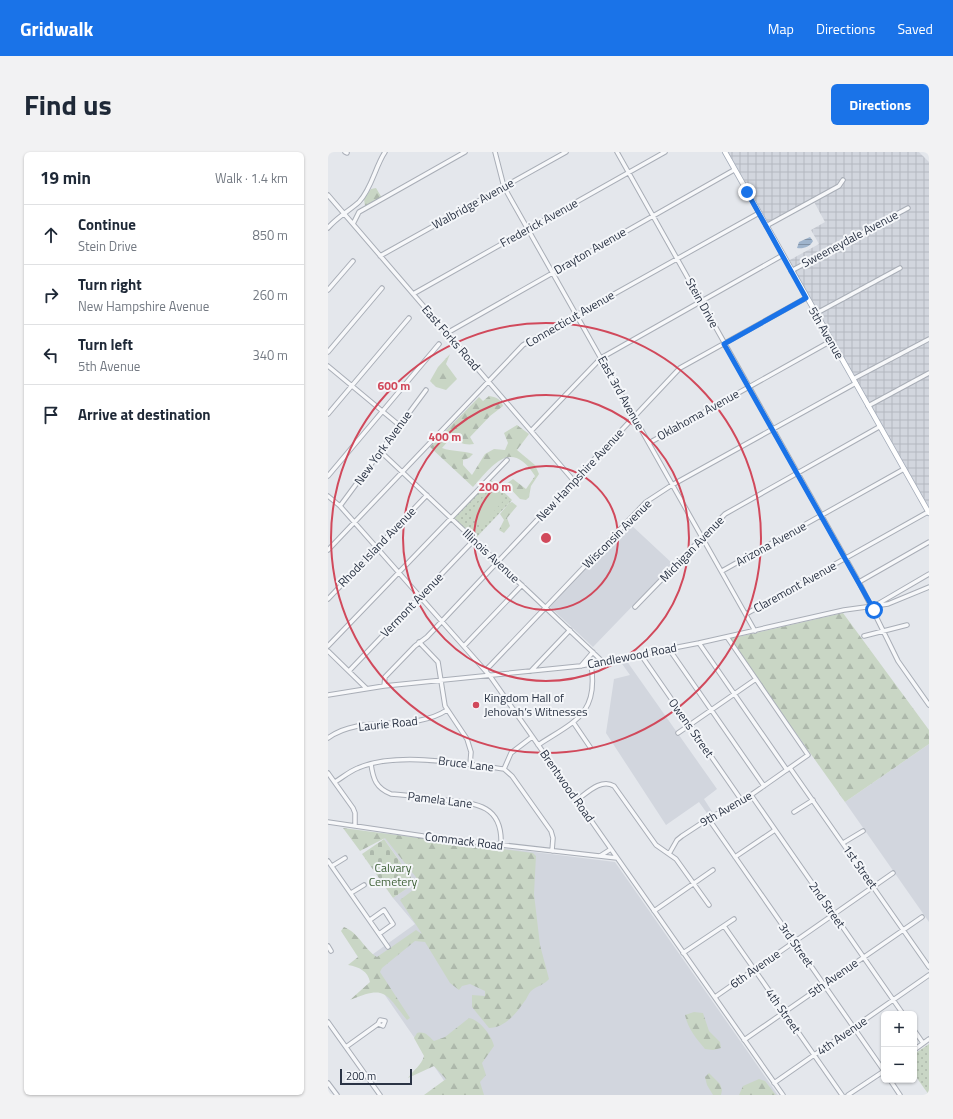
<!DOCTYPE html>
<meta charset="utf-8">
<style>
:root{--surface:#fff;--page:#f2f2f3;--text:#1f2937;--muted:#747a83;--line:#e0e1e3;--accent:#1a73e8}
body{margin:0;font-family:"Titillium Web",sans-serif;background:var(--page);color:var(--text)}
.controls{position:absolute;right:12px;bottom:12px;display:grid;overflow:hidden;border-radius:6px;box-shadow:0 1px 3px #0004}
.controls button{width:36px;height:36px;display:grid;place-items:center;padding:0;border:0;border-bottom:1px solid var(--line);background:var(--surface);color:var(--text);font:20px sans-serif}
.scale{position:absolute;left:12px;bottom:10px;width:72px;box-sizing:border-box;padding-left:4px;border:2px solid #2b3445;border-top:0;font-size:11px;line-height:14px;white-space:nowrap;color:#2b3445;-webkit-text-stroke:3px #f4f6f9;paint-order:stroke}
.stop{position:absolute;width:12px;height:12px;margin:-9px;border:3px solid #1a73e8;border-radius:50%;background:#fff}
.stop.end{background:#1a73e8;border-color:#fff;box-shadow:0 1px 4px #0008}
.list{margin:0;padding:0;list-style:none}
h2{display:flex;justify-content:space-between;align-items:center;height:52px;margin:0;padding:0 16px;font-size:17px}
h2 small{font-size:13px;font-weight:400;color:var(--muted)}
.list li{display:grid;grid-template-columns:26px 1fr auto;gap:12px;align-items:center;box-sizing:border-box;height:60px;padding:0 16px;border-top:1px solid var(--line)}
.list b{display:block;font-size:15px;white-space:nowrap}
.list p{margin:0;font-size:13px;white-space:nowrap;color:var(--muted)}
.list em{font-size:13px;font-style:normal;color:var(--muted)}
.icon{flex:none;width:22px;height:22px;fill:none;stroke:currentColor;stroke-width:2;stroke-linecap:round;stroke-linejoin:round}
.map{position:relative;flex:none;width:601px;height:943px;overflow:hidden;border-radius:6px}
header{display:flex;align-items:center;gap:24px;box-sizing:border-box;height:56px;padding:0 20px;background:var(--accent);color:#fff}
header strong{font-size:19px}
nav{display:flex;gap:22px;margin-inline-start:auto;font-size:14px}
.intro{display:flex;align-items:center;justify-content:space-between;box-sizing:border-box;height:96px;padding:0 24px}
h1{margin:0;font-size:28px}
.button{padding:10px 18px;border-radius:6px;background:var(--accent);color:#fff;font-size:14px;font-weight:700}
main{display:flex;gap:24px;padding:0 24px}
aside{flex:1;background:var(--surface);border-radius:6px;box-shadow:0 1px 3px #0004}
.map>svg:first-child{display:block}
</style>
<header>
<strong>Gridwalk</strong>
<nav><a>Map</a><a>Directions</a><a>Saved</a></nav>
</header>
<div class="intro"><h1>Find us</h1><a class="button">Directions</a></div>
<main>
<aside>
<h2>19 min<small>Walk · 1.4 km</small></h2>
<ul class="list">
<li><svg class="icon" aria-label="ahead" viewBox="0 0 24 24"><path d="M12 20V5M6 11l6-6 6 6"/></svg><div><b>Continue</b><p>Stein Drive</p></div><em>850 m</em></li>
<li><svg class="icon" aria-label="right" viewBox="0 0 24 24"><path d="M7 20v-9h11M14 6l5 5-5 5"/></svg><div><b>Turn right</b><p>New Hampshire Avenue</p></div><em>260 m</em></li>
<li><svg class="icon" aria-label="left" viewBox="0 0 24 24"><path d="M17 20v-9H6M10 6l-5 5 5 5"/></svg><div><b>Turn left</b><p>5th Avenue</p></div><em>340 m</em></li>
<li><svg class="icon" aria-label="arrive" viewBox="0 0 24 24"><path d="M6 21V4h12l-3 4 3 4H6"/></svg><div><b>Arrive at destination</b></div></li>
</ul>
</aside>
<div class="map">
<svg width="601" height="943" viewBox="0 0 601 943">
<defs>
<pattern id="industrial-grid" width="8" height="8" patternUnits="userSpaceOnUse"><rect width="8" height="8" fill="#d2d6de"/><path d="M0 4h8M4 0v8" fill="none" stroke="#b4b8c0"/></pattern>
<pattern id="forest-firs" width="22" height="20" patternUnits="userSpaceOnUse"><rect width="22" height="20" fill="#c9d6c5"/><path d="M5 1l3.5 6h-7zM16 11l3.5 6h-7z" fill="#adb8ab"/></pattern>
<pattern id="cemetery-stones" width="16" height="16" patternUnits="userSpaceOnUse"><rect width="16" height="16" fill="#c9d6c5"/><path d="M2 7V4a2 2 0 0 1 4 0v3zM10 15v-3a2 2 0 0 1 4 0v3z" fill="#adb8ab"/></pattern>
<pattern id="park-dots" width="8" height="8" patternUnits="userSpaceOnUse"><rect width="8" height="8" fill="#c9d6c5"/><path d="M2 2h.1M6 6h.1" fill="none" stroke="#adb8ab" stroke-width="1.8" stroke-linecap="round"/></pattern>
<pattern id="water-rules" width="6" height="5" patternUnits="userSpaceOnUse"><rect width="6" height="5" fill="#9fb4cc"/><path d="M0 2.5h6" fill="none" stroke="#8293a7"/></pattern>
</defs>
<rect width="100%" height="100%" fill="#e4e7ec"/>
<path fill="#d2d6de" d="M301 371 345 412 265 495 222 455Z
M298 508 389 637 376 647 385 661 381 664 371 650 338 673 278 581 286 527 302 523 292 509Z
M601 592V770L517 650Z
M52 681 287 710 450 943H126L34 810 87 772 65 746 87 731Z"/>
<path fill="url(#industrial-grid)" d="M400 0H591L601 10V361L460 109 491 92 483 78 497 70 485 48 441 72Z"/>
<path fill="url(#forest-firs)" d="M48 36 54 46 37 54 36 47 43 37Z
M122 202 118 212 129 227 118 238 108 235 102 229 110 215Z
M161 244C168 245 173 247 175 254L162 264 142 285 146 292C136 294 131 289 121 288L114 296C124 300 134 298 145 302L141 306 135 308V313L144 323 157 302 166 297 177 298 180 291 176 281 189 273 201 282 189 298 207 313 211 322 203 334 201 345 198 348 192 347 178 332 185 327 198 337 207 324C184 287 166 311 145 335L102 295 151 245 155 249Z
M184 350 189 354 179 366 182 374 176 381 171 378 176 368 172 362 181 351Z
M515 461 601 578V592L517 650 401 487Z
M15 676 205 701 208 704 206 742 212 793 221 827C216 833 209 834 203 839 200 842 199 847 196 850 188 862 176 876 161 876L144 855V843L157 844V839L142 832 134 834 131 838 122 831 97 790 87 789 54 816 52 820 82 866 79 868C57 841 58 833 22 848L42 830C40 819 31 815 20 813L30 805 13 779 16 775C31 781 36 797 49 805L88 778 94 782 72 748 89 735 91 729 57 686 32 699Z
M366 860 375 861 381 879 392 890 393 896 385 898 377 897C368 886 360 877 357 863Z
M141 866C152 868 164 884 166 894L154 911 158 923 152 930 156 943H96L118 927 106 914 80 926C86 917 93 914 96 904L86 886 89 881C98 879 100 884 106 889L117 885Z
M381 921 392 932 394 938 393 943H385L379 933 377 925Z
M431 927 437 929 448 943H411L415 934Z"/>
<path fill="url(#cemetery-stones)" d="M56 687 87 731 65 746 34 702Z"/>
<path fill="url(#park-dots)" d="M162 327 184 348 147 387 125 367V364Z
M601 892V943L586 922V902Z"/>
<path fill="#c9d6c5" d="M164 335 177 347 153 374 140 362Z"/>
<path fill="url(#water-rules)" d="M482 85 485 89C482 95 475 97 469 96L471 90Z"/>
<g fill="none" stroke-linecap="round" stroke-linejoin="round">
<defs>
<path id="minor" d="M17 0 19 1
M167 0 176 35 427 479
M289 0 531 430 570 509 601 553
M0 43 246 329
M25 72 31 60 137 0
M438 74 511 34 515 28
M0 76C9 65 21 59 31 50 44 36 47 15 57 0
M52 104 238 0
M463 119 580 56
M0 138 25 109
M85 142 337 0
M487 162 572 116
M119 181 406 18
M0 200 54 136
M0 214 71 273
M525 227 601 187
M540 254 601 221
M0 262 81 166
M203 279 273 206 455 103
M321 291 503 189
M52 299 275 510
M0 324 111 192
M0 344 12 354 162 524 455 943
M12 354 98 238
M0 398 195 193 431 61
M394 419 576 317
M531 430 601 390
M0 447 99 343
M548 453 601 422
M307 455 397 362 551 275
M418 462 600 360
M536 484 579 473
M91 490 110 510 117 554 139 587 143 600 142 613
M371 491 459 618
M0 494 179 308
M136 494 194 433
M341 497 436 634
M0 499 38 536
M313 503 414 649
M253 514 265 500
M158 518 318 350 344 333 528 231
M21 519 146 388
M203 519 242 478
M56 534 57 525 87 494 99 485 352 216 478 146
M0 543 56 534 252 514 371 491 516 458 560 452 601 435
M245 570 262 595
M350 581 428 527
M0 586C34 561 84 581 119 558
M210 593C247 569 271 562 263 512
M43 612C45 627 48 636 63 642 80 643 98 646 115 648 147 651 175 652 173 693
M462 616 601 815
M176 617 183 601 204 585
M0 621 25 656 27 661V674
M7 630C15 625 22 619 30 616 69 599 135 612 176 617L184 624 223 679 225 686 224 699
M423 643 575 862
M249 648C259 641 273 626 286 634L328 693 348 707 381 753
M466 660 485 648
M380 666 556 919
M0 670 95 684 289 706
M515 691 535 679
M341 702 349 688 354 684 386 663 403 657 480 603 399 485
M272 704 283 697
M407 705 447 678
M0 709 60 795
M4 714 17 706
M23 741 36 733
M326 759 385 718
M42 768 56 758 65 772 51 782
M396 774 514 943
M0 794 3 799
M355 801 406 767
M387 845 565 721
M0 870 52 943
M586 878 595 891
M416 888 594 765
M18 895 50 872 52 868 57 869 55 874 50 872
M586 898 601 887
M562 928 572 943
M0 931 9 943
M446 931 601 823
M520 943 556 919"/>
<path id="major" d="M397 0 601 361"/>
</defs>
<use href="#minor" stroke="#a9aeb7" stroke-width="5.5"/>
<use href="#major" stroke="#a3abb8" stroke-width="6"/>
<use href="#minor" stroke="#f7f8fa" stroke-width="3.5"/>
<use href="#major" stroke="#fff" stroke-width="4.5"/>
</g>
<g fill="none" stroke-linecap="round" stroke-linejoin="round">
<path stroke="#1a73e8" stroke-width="5" d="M419 40 478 146 396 192 546 458"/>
</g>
<g fill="none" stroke="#d1495b" stroke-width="2">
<circle cx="218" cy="386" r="72"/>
<circle cx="218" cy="386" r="143"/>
<circle cx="218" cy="386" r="215"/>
</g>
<circle fill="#d1495b" stroke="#f4f6f9" stroke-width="1.5" cx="148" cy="553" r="4"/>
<g text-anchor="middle" stroke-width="4" stroke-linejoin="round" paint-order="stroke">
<g font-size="12" fill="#2b3445" stroke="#f4f6f9">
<text transform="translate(145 52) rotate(-29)" y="4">Walbridge Avenue</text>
<text transform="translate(211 71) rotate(-29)" y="4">Frederick Avenue</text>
<text transform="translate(522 87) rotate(-28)" y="4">Sweeneydale Avenue</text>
<text transform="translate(262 99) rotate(-30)" y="4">Drayton Avenue</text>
<text transform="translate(374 151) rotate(61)" y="4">Stein Drive</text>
<text transform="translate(242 167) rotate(-30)" y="4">Connecticut Avenue</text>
<text transform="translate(498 181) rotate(60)" y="4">5th Avenue</text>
<text transform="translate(123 186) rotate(49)" y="4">East Forks Road</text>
<text transform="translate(293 241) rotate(61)" y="4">East 3rd Avenue</text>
<text transform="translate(370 263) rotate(-29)" y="4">Oklahoma Avenue</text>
<text transform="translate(55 296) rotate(-54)" y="4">New York Avenue</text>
<text transform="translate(252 323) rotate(-47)" y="4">New Hampshire Avenue</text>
<text transform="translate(289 382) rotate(-45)" y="4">Wisconsin Avenue</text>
<text transform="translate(443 392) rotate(-29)" y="4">Arizona Avenue</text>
<text transform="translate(49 395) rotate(-46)" y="4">Rhode Island Avenue</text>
<text transform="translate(364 397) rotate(-46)" y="4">Michigan Avenue</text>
<text transform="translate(163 404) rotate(43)" y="4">Illinois Avenue</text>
<text transform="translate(467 435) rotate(-29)" y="4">Claremont Avenue</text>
<text transform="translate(84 453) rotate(-46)" y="4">Vermont Avenue</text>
<text transform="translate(304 504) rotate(-11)" y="4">Candlewood Road</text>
<text transform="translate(60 572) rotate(-6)" y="4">Laurie Road</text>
<text transform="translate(363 576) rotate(55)" y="4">Owens Street</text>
<text transform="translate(138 612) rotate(7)" y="4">Bruce Lane</text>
<text transform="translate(239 634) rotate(55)" y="4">Brentwood Road</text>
<text transform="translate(112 648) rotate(7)" y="4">Pamela Lane</text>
<text transform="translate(398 657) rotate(-30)" y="4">9th Avenue</text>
<text transform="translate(136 689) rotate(7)" y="4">Commack Road</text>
<text transform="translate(532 715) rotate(55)" y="4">1st Street</text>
<text transform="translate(499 753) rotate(55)" y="4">2nd Street</text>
<text transform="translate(468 793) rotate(55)" y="4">3rd Street</text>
<text transform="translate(427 817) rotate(-35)" y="4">6th Avenue</text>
<text transform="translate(505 826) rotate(-35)" y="4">5th Avenue</text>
<text transform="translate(455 859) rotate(55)" y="4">4th Street</text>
<text transform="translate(514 884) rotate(-35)" y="4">4th Avenue</text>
</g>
<g font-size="12" fill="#2b3445" stroke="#f4f6f9" text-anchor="start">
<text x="156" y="550">Kingdom Hall of<tspan x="156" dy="14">Jehovah’s Witnesses</tspan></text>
</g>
<g font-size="12" fill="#3f6138" stroke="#f4f6f9">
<text x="65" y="720">Calvary<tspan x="65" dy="14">Cemetery</tspan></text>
</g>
</g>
<circle cx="218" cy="386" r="6" fill="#d1495b" stroke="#f4f6f9" stroke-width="2"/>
<g font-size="12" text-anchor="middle" font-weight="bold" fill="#d1495b" stroke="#f4f6f9" stroke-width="4" stroke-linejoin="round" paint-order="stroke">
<text x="66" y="238">600 m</text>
<text x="117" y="289">400 m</text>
<text x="167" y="339">200 m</text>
</g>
</svg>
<div class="controls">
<button>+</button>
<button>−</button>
</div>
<div class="scale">200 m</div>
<div class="stop" style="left:546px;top:458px"></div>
<div class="stop end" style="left:419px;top:40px"></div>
</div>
</main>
